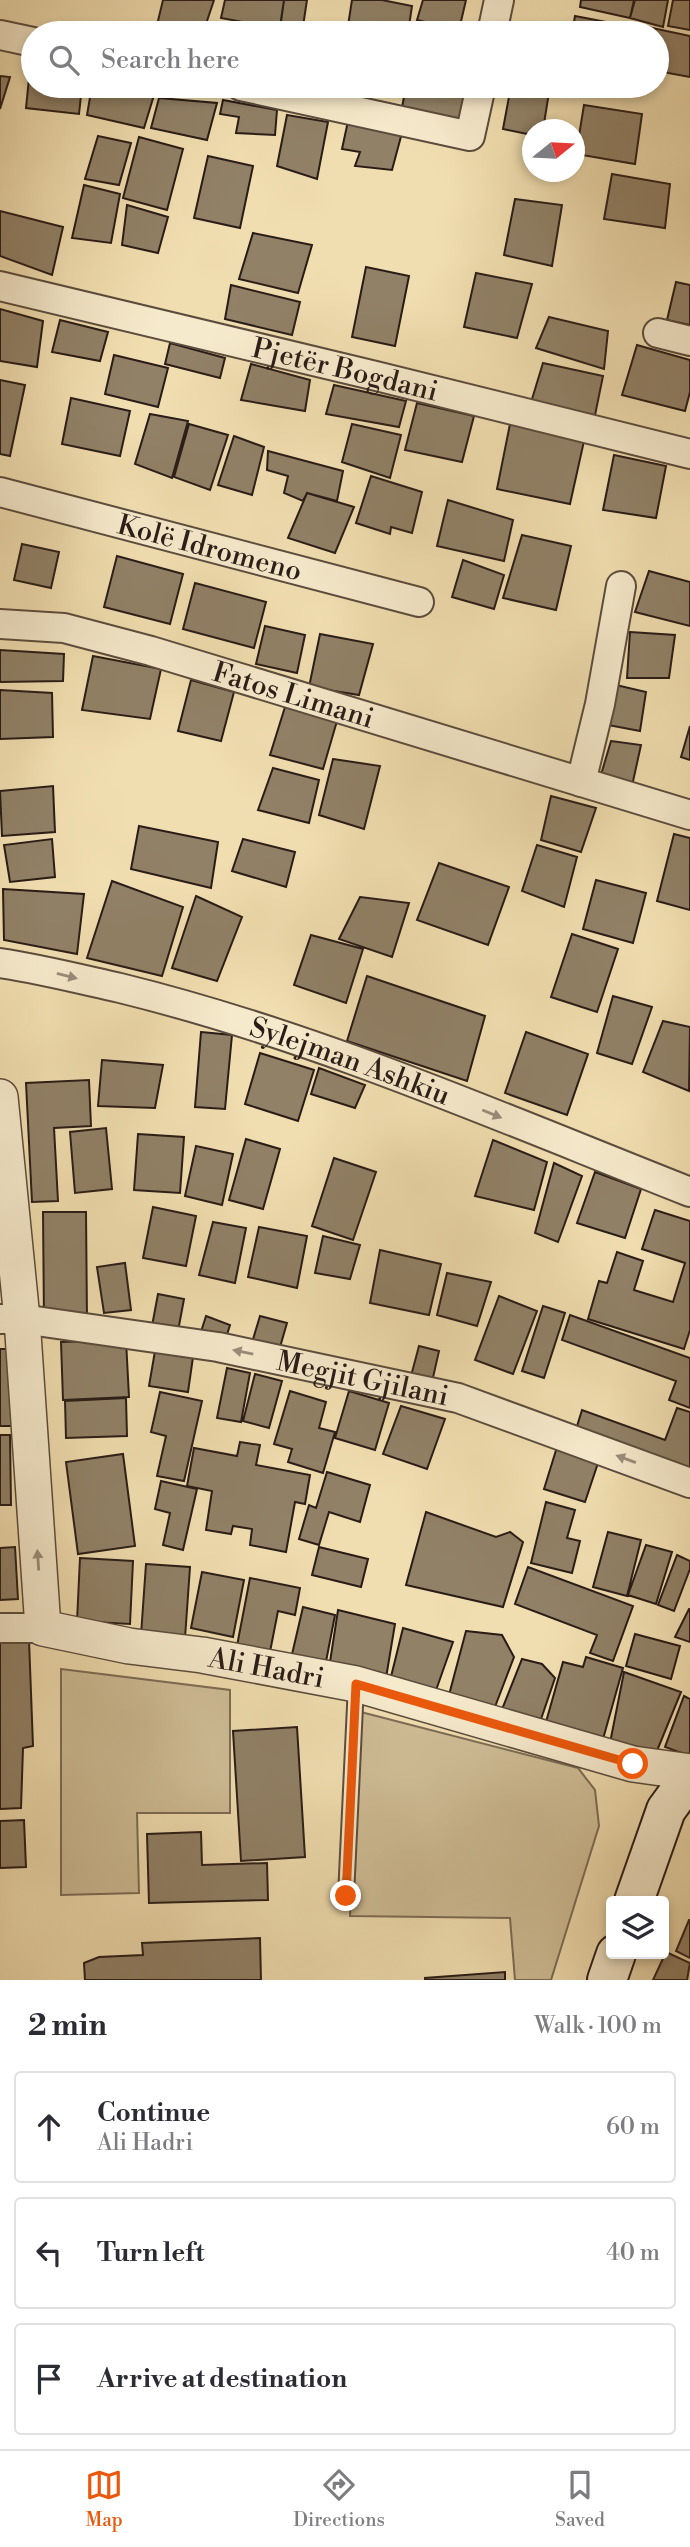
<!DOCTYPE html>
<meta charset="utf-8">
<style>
:root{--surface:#fff;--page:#f2f2f3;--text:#2b2b33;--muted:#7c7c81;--line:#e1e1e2;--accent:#ea580c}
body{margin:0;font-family:"Libre Bodoni",serif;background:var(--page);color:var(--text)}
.controls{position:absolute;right:21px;bottom:21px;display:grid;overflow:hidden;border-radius:7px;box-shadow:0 4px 10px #0003}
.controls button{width:63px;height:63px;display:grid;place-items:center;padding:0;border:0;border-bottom:2px solid var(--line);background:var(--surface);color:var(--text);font:35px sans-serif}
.compass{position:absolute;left:522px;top:119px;width:63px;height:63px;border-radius:50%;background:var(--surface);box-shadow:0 4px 10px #0003;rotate:72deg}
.stop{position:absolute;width:21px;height:21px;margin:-16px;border:5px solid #ea580c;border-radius:50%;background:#fff}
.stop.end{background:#ea580c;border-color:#fff;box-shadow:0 2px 7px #0008}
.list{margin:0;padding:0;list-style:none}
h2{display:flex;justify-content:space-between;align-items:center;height:91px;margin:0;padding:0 28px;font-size:30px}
h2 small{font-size:23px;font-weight:400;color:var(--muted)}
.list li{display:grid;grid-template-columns:46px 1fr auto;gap:21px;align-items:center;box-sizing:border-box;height:112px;margin:0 14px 14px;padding:0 14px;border:2px solid var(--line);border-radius:7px}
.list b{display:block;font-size:26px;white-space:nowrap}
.list p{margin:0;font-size:23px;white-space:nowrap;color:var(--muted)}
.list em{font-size:23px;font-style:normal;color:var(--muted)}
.icon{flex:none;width:38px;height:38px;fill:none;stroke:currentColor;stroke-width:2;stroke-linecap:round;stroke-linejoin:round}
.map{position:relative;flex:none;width:690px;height:1980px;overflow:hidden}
.search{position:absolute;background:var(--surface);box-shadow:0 4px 10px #0003;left:21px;right:21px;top:21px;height:77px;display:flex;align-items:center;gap:18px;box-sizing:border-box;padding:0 24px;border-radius:38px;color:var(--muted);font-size:26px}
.sheet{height:469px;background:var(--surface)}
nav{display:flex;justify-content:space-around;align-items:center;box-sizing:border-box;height:98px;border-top:2px solid var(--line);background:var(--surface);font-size:19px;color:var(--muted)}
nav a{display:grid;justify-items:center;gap:4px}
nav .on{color:var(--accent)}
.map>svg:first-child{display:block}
</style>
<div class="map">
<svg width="690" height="1980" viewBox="0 0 690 1980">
<rect width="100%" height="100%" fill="#f1deb0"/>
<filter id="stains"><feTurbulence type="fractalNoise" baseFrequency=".00286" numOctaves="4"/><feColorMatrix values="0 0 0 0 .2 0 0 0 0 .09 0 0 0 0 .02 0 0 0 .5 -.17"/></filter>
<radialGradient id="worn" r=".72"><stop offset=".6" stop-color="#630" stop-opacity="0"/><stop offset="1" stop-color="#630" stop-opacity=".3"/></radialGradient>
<path fill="#cfbd96" stroke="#7c6c56" stroke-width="2" d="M61 1669 230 1690V1813H137L139 1893 61 1895Z
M357 1711 578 1768 595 1790 599 1826 551 1980H515L510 1918 350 1916Z"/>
<path fill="#918167" stroke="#291c17" stroke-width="2" d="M163 0H214L203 33H186L157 25Z
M225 0H284L280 29 221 18Z
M284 0H307L302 33H279Z
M352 0H382L412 6 408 33 347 32Z
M423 0H466L459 30 417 20Z
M581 0H634L630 18 580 7Z
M635 0H668L663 27 630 18Z
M673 0H690V30L668 26Z
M575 16 622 25 620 33H572Z
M643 26 690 36V77L657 71V33H641Z
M0 76 10 77 0 109Z
M29 78H33V86H82L79 114 26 108Z
M92 86 154 95 144 128 87 115Z
M406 86H468L461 126 401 113Z
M511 86H550L543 130H532V135L503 129Z
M159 98 217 103 207 140 151 128Z
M223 100 277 110 275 135 236 133 239 117 220 114Z
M584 105 642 114 635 164 576 154Z
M287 115 328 122 317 179 277 166Z
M348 121 403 129 392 170 355 166 360 152 342 149Z
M98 136 131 143 119 185 85 179Z
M139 137 183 149 167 210 123 198Z
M208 156 253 166 240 228 194 218Z
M612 174 670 184 665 228 604 219Z
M84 185 120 194 111 243 72 238Z
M515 199 562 205 552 266 504 255Z
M127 205 168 217 158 253 122 245Z
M0 211 63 227 52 275 0 256Z
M253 233 312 245 298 293 239 279Z
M366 267 409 276 395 346 352 337Z
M476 273 532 284 517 338 464 327Z
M676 282 690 285V325L667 320Z
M231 285 300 302 292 335 225 319Z
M0 309 43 321 37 367 0 361Z
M549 317 608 331 604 369 536 348Z
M60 320 108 332 100 361 52 352Z
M170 343 225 358 220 378 165 364Z
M637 345 690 360V392L685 411 622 395Z
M114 355 168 368 158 407 105 394Z
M543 363 603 376 593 425 529 409Z
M251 364 310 380 305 411 241 400Z
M0 380 25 385 10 456 0 454Z
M334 385 406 401 399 427 326 414Z
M71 398 130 411 120 456 62 444Z
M417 403 474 416 462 462 405 450Z
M150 414 188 421 172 478 135 464Z
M189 424 228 435 210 490 174 477Z
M352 424 401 435 390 478 342 462Z
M510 424 584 441 570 504 497 489Z
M234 436 264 447 252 495 218 485Z
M268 451 343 471 337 501 307 493 303 501 284 493 288 476 267 470Z
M614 455 666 466 656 518 603 510Z
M371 476 422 492 412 533 391 527 390 534 356 523Z
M307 493 354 507 335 553 288 538Z
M448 500 513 520 504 561 437 546Z
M522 535 571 546 556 610 503 598Z
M22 544 59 552 51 588 14 580Z
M117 556 183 574 170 624 104 607Z
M463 560 504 575 494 609 452 597Z
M649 571 690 582V626L635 612Z
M195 583 266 602 254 648 183 629Z
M265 626 305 635 297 673 256 664Z
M630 632 675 635 669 678H627Z
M320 634 373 644 359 695 309 687Z
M0 650 64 654 63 681 0 682Z
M93 656 161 669 150 719 82 710Z
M191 680 234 692 221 741 178 731Z
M616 685 646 692 640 731 608 725Z
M0 690 52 693 53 737 0 739Z
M285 707 337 721 323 769 270 755Z
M690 726V760L681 757Z
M611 741 641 745 632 786 600 778Z
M333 759 380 766 364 829 319 815Z
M273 768 319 780 309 823 258 810Z
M53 786 55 832 2 836 0 791Z
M551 796 596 808 581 852 541 840Z
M139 826 218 842 211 888 131 869Z
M674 834 690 838V910L657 901Z
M52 839 55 877 10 882 4 845Z
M243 839 295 852 286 887 232 871Z
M537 845 577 857 564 907 522 891Z
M439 863 509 887 488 945 417 920Z
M596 880 646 893 633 943 583 929Z
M112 881 183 907 162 976 87 958Z
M3 889 84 894 77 954 4 940Z
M196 896 242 917 217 981 172 968Z
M360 897 409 903 392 957 339 939Z
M572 934 618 949 597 1012 551 997Z
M311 935 363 949 346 1003 294 985Z
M367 976 485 1016 467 1081 347 1041Z
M613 996 652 1007 632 1064 597 1053Z
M663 1021 690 1027 689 1091 643 1072Z
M201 1032 232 1035 225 1109 195 1107Z
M526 1032 588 1054 567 1115 505 1093Z
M260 1053 314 1070 298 1121 245 1104Z
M102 1060 163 1065 155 1108 98 1106Z
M319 1068 365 1085 355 1108 311 1094Z
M89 1080 91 1126 54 1128 58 1201 32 1202 26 1083Z
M106 1128 112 1189 75 1193 70 1132Z
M138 1134 184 1137 180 1193 134 1190Z
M246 1139 280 1149 263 1209 229 1200Z
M493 1140 547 1162 534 1210 475 1196Z
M196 1146 233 1154 222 1205 185 1196Z
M334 1158 376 1172 353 1240 312 1226Z
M554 1163 582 1176 558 1242 535 1233Z
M595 1172 641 1189 625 1238 577 1223Z
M153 1207 196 1216 186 1266 143 1258Z
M655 1210 690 1221V1330L684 1349 588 1319 599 1281 607 1283 617 1252 643 1261 634 1290 673 1302 685 1263 642 1249Z
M43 1212H86L87 1320H44Z
M213 1222 246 1228 235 1283 199 1275Z
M259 1227 307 1236 297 1288 248 1277Z
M323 1236 360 1245 350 1279 315 1273Z
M380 1250 441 1264 429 1315 370 1303Z
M125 1263 131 1310 104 1313 97 1267Z
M447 1273 491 1282 477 1326 437 1315Z
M158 1294 184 1299 178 1331 152 1326Z
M499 1296 537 1311 513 1374 475 1360Z
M543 1306 565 1313 544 1378 522 1371Z
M570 1315 690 1358V1408L669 1400 676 1381 562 1340Z
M206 1316 230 1325 224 1344 200 1335Z
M260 1316 287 1323 278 1354 251 1346Z
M126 1340 129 1397 63 1400 61 1342Z
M419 1346 439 1351 432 1382 411 1376Z
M0 1349H17L18 1426H0Z
M155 1351 193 1357 188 1392 149 1386Z
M227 1368 250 1373 241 1422 217 1418Z
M255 1374 282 1381 269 1428 243 1421Z
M290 1391 326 1402 319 1428 335 1432 323 1473 288 1462 292 1449 274 1444Z
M349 1391 389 1403 375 1450 335 1438Z
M160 1392 202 1401 184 1481 157 1476 166 1436 151 1432Z
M126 1398 127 1436 66 1438 65 1401Z
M401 1406 445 1419 427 1469 383 1454Z
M677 1408 690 1412V1477L574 1436 582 1410 665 1440Z
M0 1435H10L11 1505H0Z
M240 1442 260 1445 256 1465 310 1475 305 1504 295 1502 286 1552 250 1545 252 1529 233 1526 231 1534 206 1530 212 1491 187 1486 194 1448 237 1456Z
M557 1447 599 1460 585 1502 544 1489Z
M123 1454 135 1546 78 1554 66 1462Z
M327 1472 370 1485 360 1522 329 1512 319 1545 299 1539 309 1505 316 1508Z
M161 1481 197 1489 183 1550 163 1545 170 1513 155 1509Z
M546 1502 575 1510 567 1538 580 1541 572 1573 531 1563Z
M426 1512 496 1537 510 1532 523 1542 503 1607 406 1585Z
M608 1532 641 1540 627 1596 593 1587Z
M646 1545 672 1552 656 1604 628 1595Z
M15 1547 18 1599 0 1600V1548Z
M319 1547 368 1559 361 1587 312 1575Z
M677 1555 690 1561V1569L674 1611 658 1605Z
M80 1558 133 1561 130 1624 77 1621Z
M146 1564 190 1567 185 1638 141 1635Z
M528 1567 633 1606 613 1661 590 1653 597 1635 515 1604Z
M202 1572 244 1580 233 1637 191 1628Z
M250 1578 300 1588 295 1615 278 1611 269 1657 236 1651Z
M303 1607 335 1615 324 1672 290 1663Z
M689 1609H690V1642L675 1637Z
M338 1610 395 1624 385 1684 328 1675Z
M403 1628 453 1642 434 1696 388 1689Z
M466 1631 502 1635 514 1657 493 1712 449 1695Z
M635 1634 680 1646 671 1679 626 1666Z
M29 1640 33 1746 23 1748 21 1808 0 1809V1641Z
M586 1657 623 1668 603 1739 546 1722 563 1662 583 1667Z
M522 1659 542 1664 555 1678 539 1725 501 1712Z
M624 1672 681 1692 652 1763 608 1753Z
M684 1696 690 1699V1756L665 1747Z
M297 1727 305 1857 241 1861 233 1731Z
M24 1820 26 1867 0 1868V1821Z
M201 1832 202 1865 267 1863 268 1900 149 1903 147 1834Z
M689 1920H690V1958L676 1951Z
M260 1938 261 1980H85L84 1963 99 1957 143 1955 142 1943Z
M666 1952 690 1963 687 1980H653Z
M505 1972V1980H425V1978Z"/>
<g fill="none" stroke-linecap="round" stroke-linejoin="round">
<defs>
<path id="service" d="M346 1896 356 1685"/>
<g id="minor">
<path d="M492 33 499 0"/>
<path d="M0 35 33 42"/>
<path d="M241 86 470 136 481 86"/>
<path id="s1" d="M0 286 376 376 690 454"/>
<path d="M658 333 690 341"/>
<path id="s2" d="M0 492 419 602"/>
<path id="s3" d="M0 624 64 628 151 651 690 815"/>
<path d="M581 782 600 704 621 586"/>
<path id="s4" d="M0 963C41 969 80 979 120 988 316 1036 502 1118 690 1192"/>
<path id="s5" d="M0 1319H22L218 1347 458 1398 690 1483"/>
<path d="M0 1628H43"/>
</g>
<g id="tertiary">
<path id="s6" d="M0 1097 22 1319 43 1628 129 1646 202 1655 356 1684 633 1764 690 1772"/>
</g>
<path id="secondary" d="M634 1901 666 1810 690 1777
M607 1980 616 1954"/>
</defs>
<use href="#service" stroke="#5b4c3d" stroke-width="18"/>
<use href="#minor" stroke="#5b4c3d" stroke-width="32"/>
<use href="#tertiary" stroke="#5b4c3d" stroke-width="38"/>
<use href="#secondary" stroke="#291c17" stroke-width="42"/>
<use href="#service" stroke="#f6eacc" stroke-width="14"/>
<use href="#minor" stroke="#f6eacc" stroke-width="28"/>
<use href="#tertiary" stroke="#f6eacc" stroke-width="35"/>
<use href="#secondary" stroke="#f6eacc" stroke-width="38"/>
</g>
<defs><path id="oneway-solid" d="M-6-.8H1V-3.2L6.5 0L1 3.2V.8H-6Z" transform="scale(1.75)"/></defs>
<g fill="#9a8d7b">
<use href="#oneway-solid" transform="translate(67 976) rotate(14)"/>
<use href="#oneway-solid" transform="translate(492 1114) rotate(22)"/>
<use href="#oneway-solid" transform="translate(243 1352) rotate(-168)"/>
<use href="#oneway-solid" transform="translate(626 1459) rotate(-160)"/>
<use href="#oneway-solid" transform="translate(38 1560) rotate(-94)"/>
</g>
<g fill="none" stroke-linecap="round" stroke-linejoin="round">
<path stroke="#ea580c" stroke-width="9" d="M346 1896 356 1684 633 1764"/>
</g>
<g text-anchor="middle" stroke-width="6" stroke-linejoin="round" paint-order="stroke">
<g font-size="28" fill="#291c17" stroke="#f6eacc">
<text dy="10" stroke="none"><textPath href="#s1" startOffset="355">Pjetër Bogdani</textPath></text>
<text dy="10" stroke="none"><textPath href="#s2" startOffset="217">Kolë Idromeno</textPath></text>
<text dy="10" stroke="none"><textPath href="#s3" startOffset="303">Fatos Limani</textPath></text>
<text dy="10" stroke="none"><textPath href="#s4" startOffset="364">Sylejman Ashkiu</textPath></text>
<text dy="10" stroke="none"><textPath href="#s5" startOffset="368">Megjit Gjilani</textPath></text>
<text dy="10" stroke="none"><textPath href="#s6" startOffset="760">Ali Hadri</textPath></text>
</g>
</g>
<rect width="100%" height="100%" filter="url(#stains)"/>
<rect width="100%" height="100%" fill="url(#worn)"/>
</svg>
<div class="controls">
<button><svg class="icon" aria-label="layers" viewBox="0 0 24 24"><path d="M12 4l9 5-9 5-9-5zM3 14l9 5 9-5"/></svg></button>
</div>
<svg class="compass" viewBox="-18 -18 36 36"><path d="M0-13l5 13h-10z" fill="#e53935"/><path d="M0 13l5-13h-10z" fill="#7c7c81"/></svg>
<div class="stop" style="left:633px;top:1764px"></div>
<div class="stop end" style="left:346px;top:1896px"></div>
<div class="search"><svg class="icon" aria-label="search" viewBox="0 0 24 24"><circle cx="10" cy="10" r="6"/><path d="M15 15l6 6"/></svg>Search here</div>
</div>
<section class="sheet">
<h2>2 min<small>Walk · 100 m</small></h2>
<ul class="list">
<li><svg class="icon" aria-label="ahead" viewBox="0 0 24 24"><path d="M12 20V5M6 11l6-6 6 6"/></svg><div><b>Continue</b><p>Ali Hadri</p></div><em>60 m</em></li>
<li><svg class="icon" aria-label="left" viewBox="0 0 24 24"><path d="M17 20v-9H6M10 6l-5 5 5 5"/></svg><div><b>Turn left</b></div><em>40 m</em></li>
<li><svg class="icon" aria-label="arrive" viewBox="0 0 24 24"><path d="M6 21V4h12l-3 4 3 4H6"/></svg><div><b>Arrive at destination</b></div></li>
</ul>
</section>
<nav>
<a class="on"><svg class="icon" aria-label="map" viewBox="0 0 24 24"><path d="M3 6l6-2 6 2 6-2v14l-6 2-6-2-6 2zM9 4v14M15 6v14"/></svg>Map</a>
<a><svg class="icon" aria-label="directions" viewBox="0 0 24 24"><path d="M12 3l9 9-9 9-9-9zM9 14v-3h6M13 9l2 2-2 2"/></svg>Directions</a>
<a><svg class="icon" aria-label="saved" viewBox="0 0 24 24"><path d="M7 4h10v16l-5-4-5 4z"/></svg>Saved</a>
</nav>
